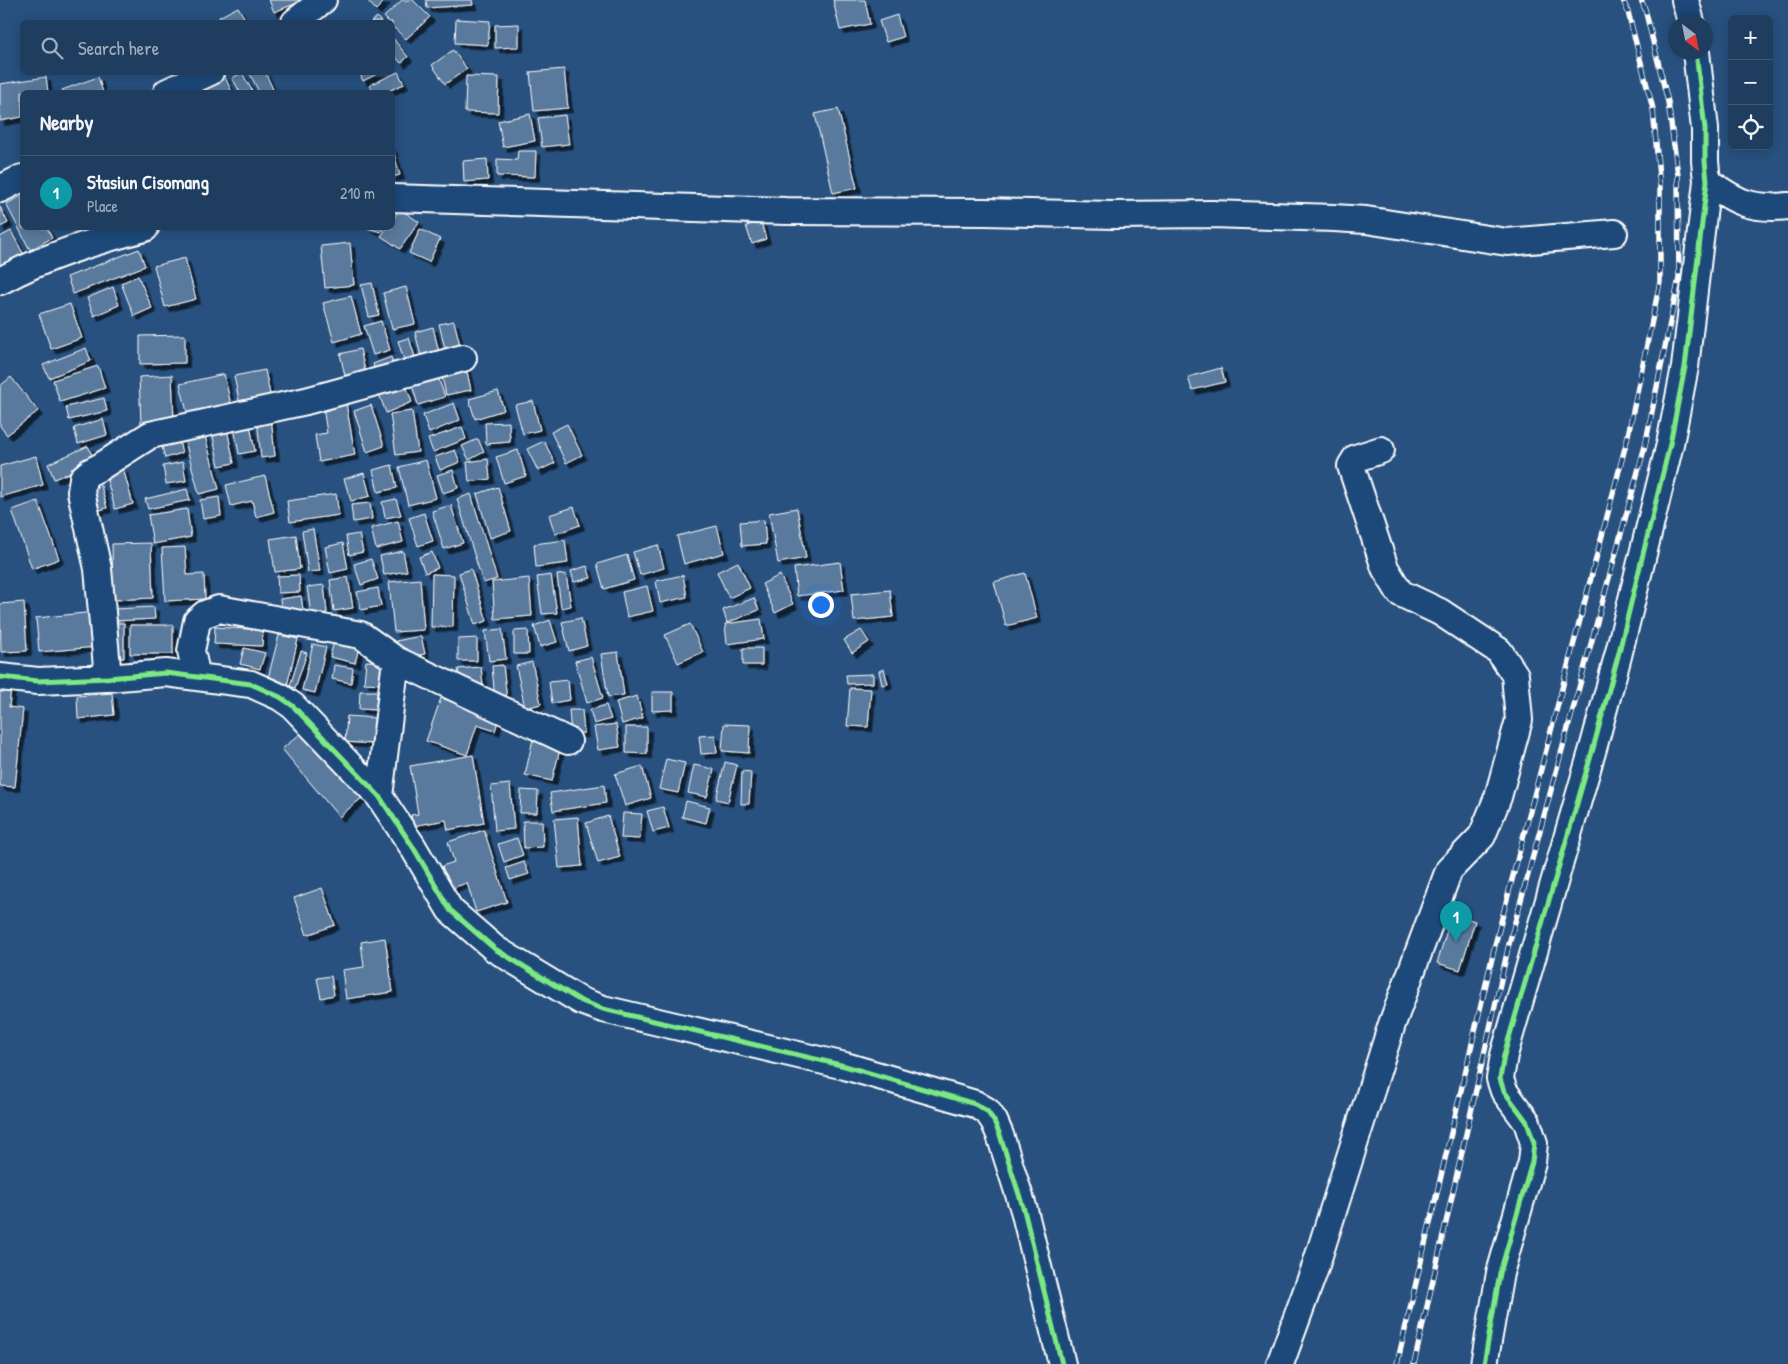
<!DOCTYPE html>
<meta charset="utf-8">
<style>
:root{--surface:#1e3d5f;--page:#264465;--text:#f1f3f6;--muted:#a1aebd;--line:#3c5674;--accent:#ffd166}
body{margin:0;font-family:"Patrick Hand",sans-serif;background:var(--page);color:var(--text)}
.controls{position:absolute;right:15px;top:15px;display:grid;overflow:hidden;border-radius:8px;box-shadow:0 2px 12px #0003}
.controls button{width:45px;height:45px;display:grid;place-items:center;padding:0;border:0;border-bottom:1px solid var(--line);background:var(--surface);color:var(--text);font:25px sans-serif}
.compass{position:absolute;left:1668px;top:15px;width:45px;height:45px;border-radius:50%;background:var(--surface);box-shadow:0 2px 12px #0003;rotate:148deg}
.you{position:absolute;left:820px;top:604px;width:18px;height:18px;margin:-12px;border:4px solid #fff;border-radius:50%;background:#1a73e8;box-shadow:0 0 0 8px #1a73e833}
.badge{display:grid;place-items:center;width:32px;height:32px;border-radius:50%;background:var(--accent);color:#fff;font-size:16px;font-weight:700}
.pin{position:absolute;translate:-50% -41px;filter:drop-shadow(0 1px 2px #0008)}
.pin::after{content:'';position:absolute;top:26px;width:18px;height:15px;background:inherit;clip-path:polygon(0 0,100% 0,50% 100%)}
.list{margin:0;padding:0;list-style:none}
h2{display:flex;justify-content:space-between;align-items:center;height:65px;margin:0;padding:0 20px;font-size:21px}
h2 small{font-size:16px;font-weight:400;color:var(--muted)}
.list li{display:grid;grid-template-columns:32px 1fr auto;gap:15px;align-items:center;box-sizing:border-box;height:75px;padding:0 20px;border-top:1px solid var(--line)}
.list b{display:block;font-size:19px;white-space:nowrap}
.list p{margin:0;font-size:16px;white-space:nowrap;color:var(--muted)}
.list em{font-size:16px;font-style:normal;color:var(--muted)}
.icon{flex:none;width:28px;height:28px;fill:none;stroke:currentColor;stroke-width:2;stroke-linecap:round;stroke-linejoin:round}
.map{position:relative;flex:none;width:1788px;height:1364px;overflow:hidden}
.search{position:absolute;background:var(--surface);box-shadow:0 2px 12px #0003;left:20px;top:20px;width:375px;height:55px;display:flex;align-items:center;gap:12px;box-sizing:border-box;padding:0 18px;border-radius:8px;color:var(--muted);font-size:19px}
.panel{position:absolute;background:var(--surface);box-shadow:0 2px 12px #0003;left:20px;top:90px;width:375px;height:140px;border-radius:8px}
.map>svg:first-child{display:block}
</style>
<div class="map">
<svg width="1788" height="1364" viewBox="0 0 1788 1364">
<defs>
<filter id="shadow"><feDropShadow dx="4.5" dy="4.5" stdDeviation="0" flood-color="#0009"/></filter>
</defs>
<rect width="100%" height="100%" fill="#28517f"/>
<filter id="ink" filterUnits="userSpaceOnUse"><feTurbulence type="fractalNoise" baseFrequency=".02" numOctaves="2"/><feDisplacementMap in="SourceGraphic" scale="10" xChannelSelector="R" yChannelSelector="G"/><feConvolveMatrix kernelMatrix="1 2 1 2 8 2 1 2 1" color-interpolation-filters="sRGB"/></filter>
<g filter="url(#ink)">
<path fill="#5a7a9d" stroke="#fff" filter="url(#shadow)" d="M269 0H305L274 12Z
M367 0H386L376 10Z
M402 0H413L430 17 406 39 392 26V22H389L384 17Z
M426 0H472L473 5 427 8Z
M833 0H865L870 24 840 30Z
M238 7 247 22H222L219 17Z
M897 15 903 37 886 42 879 21Z
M377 17 381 22H371Z
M456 19 490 21 488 45 455 43Z
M519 24V47L495 48V25Z
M392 37 408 57 401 63 392 53Z
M453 50 467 69 445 84 432 65Z
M564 69 568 108 534 111 530 72Z
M249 72H265L273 89 266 92H259Z
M359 72H381L363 81Z
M398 72 404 84 386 92H373L370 85Z
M242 73 253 92H240L232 78Z
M224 75 232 92H193L192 90Z
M466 76 499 77 498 113 465 112Z
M46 77 48 92H22V117L0 121V84Z
M98 77 103 92H63L62 90Z
M838 109 857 188 833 193 815 114Z
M530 114 535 141 503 147 498 121Z
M565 115 569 144 542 147 538 118Z
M392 147 400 175 392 177Z
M518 151H536L535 177 497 176V159L517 160Z
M487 159 488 180 464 182 463 161Z
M22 196V228H47L52 238 30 250 6 204Z
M0 207 8 223 0 227Z
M400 209 419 222 400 249 381 236 387 228H392V220Z
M761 222 766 239 752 244 746 226Z
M367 228H383L381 232Z
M420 229 440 239 429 262 409 253Z
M11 231 24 255 0 268V237Z
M350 243 354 285 325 288 321 246Z
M139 249 145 266 73 294 67 277Z
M185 258 196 299 165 307 154 266Z
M138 276 152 308 134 316 121 283Z
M372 283 379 315 369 317 361 285Z
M113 287 119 305 94 316 87 298Z
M406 287 415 324 392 329 383 293Z
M351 296 361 334 334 342 323 303Z
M70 304 82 338 51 349 39 314Z
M381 321 390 350 373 355 364 326Z
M454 321 461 349 446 353 439 324Z
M433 327 440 357 422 361 415 332Z
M185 335V363L140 364V336Z
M409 338 417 363 406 367 398 341Z
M86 348 91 361 49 378 43 365Z
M360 349 367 379 347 384 340 354Z
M391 357 395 370 377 376 373 364Z
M98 366 105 388 60 402 53 380Z
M466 367 471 390 446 395 441 373Z
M1221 368 1225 382 1192 390 1188 377Z
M265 370 271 399 240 405 234 376Z
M224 374 232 409 189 420 180 384Z
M172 375 174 421 141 423 139 377Z
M11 377 38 411 7 435 0 426V386Z
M438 377 445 397 418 405 412 385Z
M405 383 412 402 386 413 379 394Z
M498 391 504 410 475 419 469 399Z
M104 398 107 411 69 420 66 407Z
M533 401 540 430 523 434 515 405Z
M346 403 355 455 319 462 315 435 327 433 323 407Z
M454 403 460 420 429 433 423 415Z
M371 405 384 446 367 452 354 411Z
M412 411 418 452 396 455 390 414Z
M271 417 275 456 261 458 257 419Z
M103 419 107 435 78 444 74 428Z
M509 422 510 442 486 444 485 423Z
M226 424 234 463 219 466 211 427Z
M567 424 582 455 566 463 551 432Z
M250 425 255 451 239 454 234 428Z
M462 427 466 439 433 452 428 439Z
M204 432 219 489 199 494 184 437Z
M178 437 182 453 165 458 161 443Z
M478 439 484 452 469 460 462 446Z
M544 441 555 463 538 471 527 449Z
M88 446 95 462 54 479 48 464Z
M455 450 460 462 440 470 435 457Z
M518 450 526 476 504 483 496 457Z
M36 456 43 485 0 497V466Z
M488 459 490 479 469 482 467 462Z
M426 460 436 498 408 505 399 467Z
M183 462 186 481 166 484 163 466Z
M392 465 397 488 378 492 373 470Z
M123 468 133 504 115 509 105 473Z
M453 470 458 488 443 493 437 475Z
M364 473 370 496 351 501 344 479Z
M265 476 274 512 256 517 252 501 231 506 226 485Z
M101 486 107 508 96 511 89 489Z
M498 487 511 531 490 538 477 494Z
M187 489 190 500 148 509 145 499Z
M336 494 339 515 290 522 287 501Z
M471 494 497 579 483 583 457 499Z
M219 497 221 516 203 519 200 500Z
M396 499 401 515 385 518 382 502Z
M38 501 59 559 32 569 12 510Z
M370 503 372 519 353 522 351 505Z
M451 505 463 543 444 549 432 511Z
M574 507 580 525 555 534 549 515Z
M797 508 806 558 778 563 769 513Z
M187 509 191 537 153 544 148 515Z
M424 513 433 541 418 546 409 518Z
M764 520 766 544 742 546 740 522Z
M398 521 403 542 376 549 371 528Z
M717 526 724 553 684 564 677 536Z
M313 529 320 571 308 572 302 531Z
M359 534 363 552 349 555 346 536Z
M296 535 300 569 275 572 270 539Z
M565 540 568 563 536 567 534 544Z
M151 543 153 598 113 600 112 544Z
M343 543 348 569 330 573 325 547Z
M658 545 664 568 640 575 633 552Z
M185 547 187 575 204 574 205 599 165 601 162 548Z
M403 551 407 571 384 575 380 556Z
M432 552 438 568 425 573 419 557Z
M627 555 634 580 604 589 597 564Z
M371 559 378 579 361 585 354 564Z
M738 562 750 588 729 598 717 572Z
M840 562 844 590 797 596 794 568Z
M587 566 591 578 574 582 571 571Z
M471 569 487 621 475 625 459 573Z
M1025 573 1037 618 1006 626 994 582Z
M432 574 454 575 453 627H431Z
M566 574 571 606 561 608 557 575Z
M299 575 300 592 278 593 277 576Z
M551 575 557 613 542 614 537 577Z
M683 575 687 597 660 603 656 581Z
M780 575 793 604 775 613 762 584Z
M348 577 353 608 334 611 330 580Z
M529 578 532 616 495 619 492 582Z
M420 579 424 630 394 632 389 582Z
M324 585 327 613 311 615 307 587Z
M647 586 653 611 627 617 622 592Z
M378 588 381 606 361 610 357 592Z
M890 590 893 617 854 621 851 594Z
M301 596 304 616 282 619 280 599Z
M754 598 759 610 727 623 723 610Z
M24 602 27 651 1 652 0 604Z
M154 607 155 619 115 621 114 609Z
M94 612 97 647 39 652 36 618Z
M581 618 587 646 569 651 562 622Z
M761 619 764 639 727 644 725 624Z
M550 620 557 642 540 647 534 626Z
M111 623H124V658H112Z
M690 624 703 652 678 663 665 635Z
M130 625H173V654H130Z
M215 627 263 630 262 646 214 644Z
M502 629 506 659 489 661 485 631Z
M528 630 529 654H514V631Z
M861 630 869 642 852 653 844 640Z
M279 635 298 639 287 686 267 682Z
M421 636 425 654 400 659 396 641Z
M335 637 360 644 355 663 330 657Z
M477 638V661H458V639Z
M313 644 326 647 315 693 302 690Z
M244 648 265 653 260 669 240 664Z
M743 648H762V665H743Z
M301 651 307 653 295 688 290 686Z
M618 652 624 695 608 697 601 654Z
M591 657 603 698 587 703 575 661Z
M366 661 384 662 383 684 364 683Z
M532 662 541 704 525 708 516 666Z
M334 665 353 668 351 683 332 679Z
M503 665 507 700 495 701 492 666Z
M481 667 483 686 460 688 458 669Z
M884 669 888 684 882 685 879 671Z
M873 674V683L847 684 846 675Z
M568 680 570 700 552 703 549 682Z
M0 687 11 688 9 707 23 709 15 787 0 786Z
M850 688 871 689 868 727 847 726Z
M360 691H377V710L359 709Z
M652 692H673V710L652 711Z
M112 693 114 715 78 719 77 696Z
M637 696 643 718 622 724 616 702Z
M441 698 499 717 495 731 477 725 467 755 426 741Z
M606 705 611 719 594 724 590 710Z
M569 710H582L584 733 571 734Z
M347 716 375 718 373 744 345 742Z
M616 724 620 747 598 750 594 727Z
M724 724 750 725 749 753 722 751Z
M626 727H647V754L626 753Z
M306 729 363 797 339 817 282 749Z
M715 735 717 753 701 754 699 736Z
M533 739 561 745 552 781 525 775Z
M473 755 484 823 448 830 446 820 413 826 411 815 418 814 410 766Z
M666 759 685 763 678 793 659 789Z
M725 762 737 765 728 802 716 799Z
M694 765 714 769 707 797 688 793Z
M642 766 651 798 625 806 615 774Z
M742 771 751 772 749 804H741Z
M510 784 514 829 495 831 491 786Z
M604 785 606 803 553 811 550 793Z
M521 790 538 791 537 813H520Z
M686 801 710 807 706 823 682 817Z
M663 807 669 828 653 832 647 811Z
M623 813 642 814 640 839 621 838Z
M608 816 620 857 598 863 586 823Z
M578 817 582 866 559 868 554 819Z
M523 821H542L543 847 524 848Z
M484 830 507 902 476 912 467 883 449 889 442 866 454 862 448 842Z
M517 838 523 855 504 862 498 844Z
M524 862 529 874 510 880 506 868Z
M322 888 335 925 307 935 294 898Z
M1452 914 1475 921 1460 970 1437 963Z
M385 938 393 992 346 999 342 970 364 967 361 942Z
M331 976 334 995 321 998 317 978Z"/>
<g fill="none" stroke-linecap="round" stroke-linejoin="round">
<defs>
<path id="street" d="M1685 0 1691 22
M295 22 323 0
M167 92 210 72
M1707 181C1736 202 1751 210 1788 206
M0 189 22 178
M392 198 786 211 985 212 1113 215 1212 214 1334 218 1366 220 1507 242 1614 233
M0 281C46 256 95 241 145 228
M0 677 38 681 108 678 166 673 251 684 280 697 293 706 379 796 413 847 450 910 495 949 581 1001 603 1009 845 1066 975 1104 987 1111 994 1121 1000 1135 1024 1210 1062 1364
M197 677 191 651 197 621 205 614 219 609 361 635 396 660 568 741
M108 678 98 569 81 492 83 478 90 472 100 467 150 435 306 401 463 358
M379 796 396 660
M1280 1364 1314 1271 1392 1024 1449 870 1482 836 1498 797 1519 720 1515 675 1499 651 1440 612 1400 593 1385 568 1351 466 1356 458 1381 450
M1484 1364 1500 1273 1532 1162 1534 1143 1527 1122 1504 1091 1500 1079 1504 1055 1594 745 1618 656 1670 444 1685 367 1707 181 1705 161V129L1696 52"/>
</defs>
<use href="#street" stroke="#fff" stroke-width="30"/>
<use href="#street" stroke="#1f4a7a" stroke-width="26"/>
<defs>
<path id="rail" d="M1397 1364 1496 941 1627 440 1660 282V188L1653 109 1628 12 1623 0
M1414 1364 1509 944 1645 446 1679 278 1678 175 1668 102 1645 9 1641 0"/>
</defs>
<use href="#rail" stroke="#fff" stroke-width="5.5"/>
<use href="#rail" stroke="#1f4a7a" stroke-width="4" stroke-dasharray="11" stroke-linecap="butt"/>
<defs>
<path id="cycleway" d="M0 677 38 681 108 678 166 673 251 684 280 697 293 706 379 796 413 847 450 910 495 949 581 1001 603 1009 845 1066 975 1104 987 1111 994 1121 1000 1135 1024 1210 1062 1364
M1484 1364 1500 1273 1532 1162 1534 1143 1527 1122 1504 1091 1500 1079 1504 1055 1594 745 1618 656 1670 444 1685 367 1707 181 1705 161V129L1696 52"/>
</defs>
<use href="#cycleway" stroke="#1f4a7a" stroke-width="8"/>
<use href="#cycleway" stroke="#7ce984" stroke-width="5"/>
</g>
</g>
</svg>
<div class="controls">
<button>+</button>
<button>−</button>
<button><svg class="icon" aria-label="locate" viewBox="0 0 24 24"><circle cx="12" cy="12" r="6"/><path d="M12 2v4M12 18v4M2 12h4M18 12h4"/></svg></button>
</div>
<svg class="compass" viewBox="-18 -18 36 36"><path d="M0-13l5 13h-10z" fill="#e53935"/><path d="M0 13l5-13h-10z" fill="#a1aebd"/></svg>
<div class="you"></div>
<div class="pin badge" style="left:1456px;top:942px;background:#0f9aa8">1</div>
<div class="search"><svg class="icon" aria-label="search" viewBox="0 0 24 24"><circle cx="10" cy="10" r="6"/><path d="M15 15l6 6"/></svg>Search here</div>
<section class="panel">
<h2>Nearby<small></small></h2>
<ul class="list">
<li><span class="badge" style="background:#0f9aa8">1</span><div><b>Stasiun Cisomang</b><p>Place</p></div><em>210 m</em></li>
</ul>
</section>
</div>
